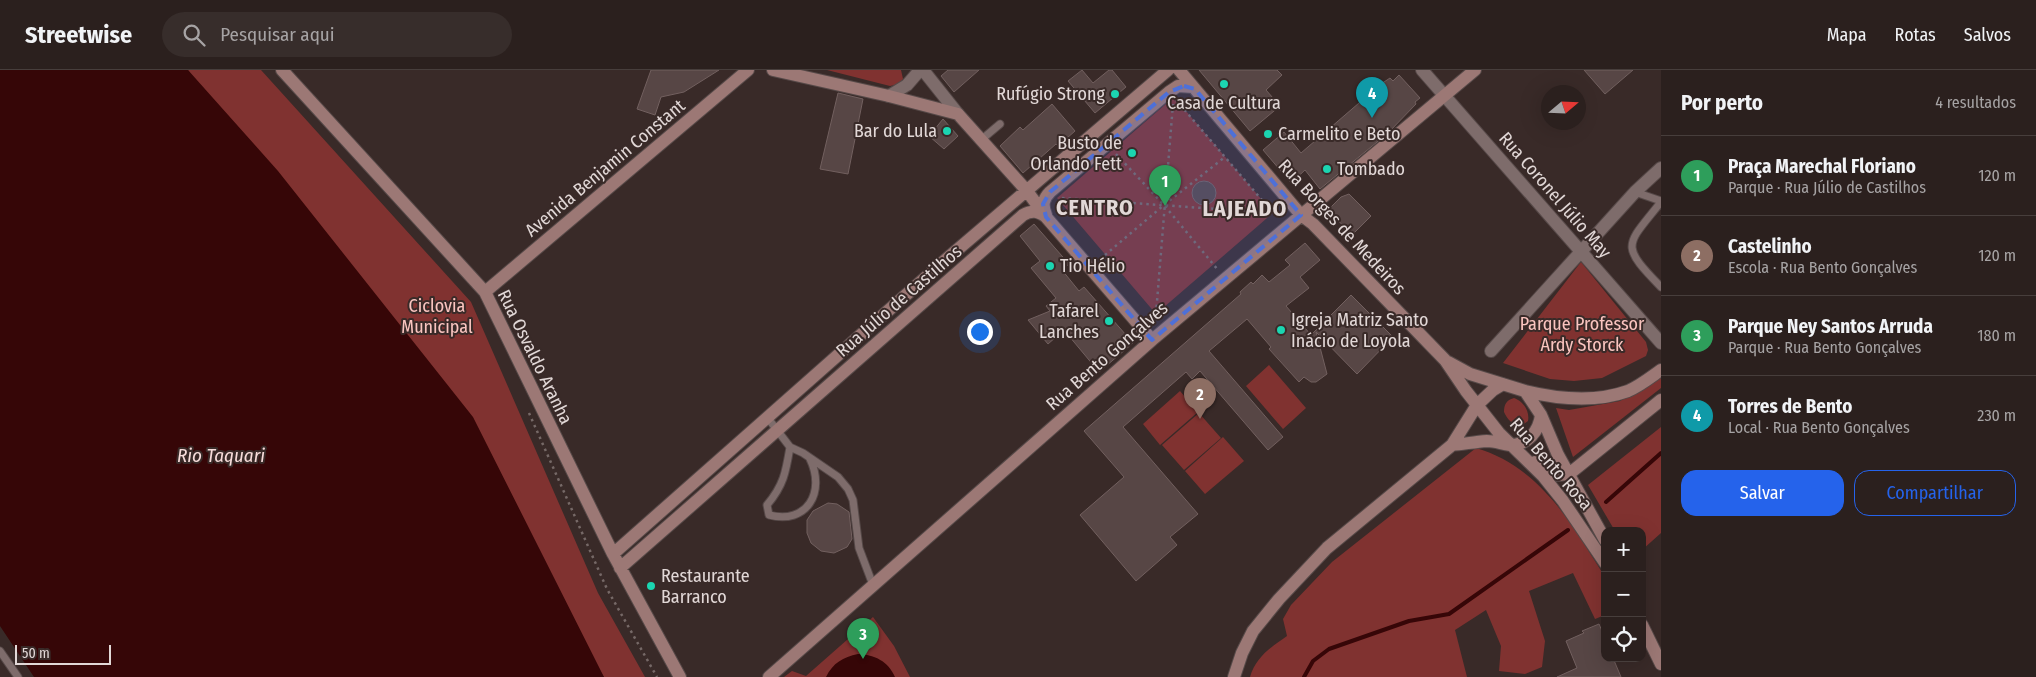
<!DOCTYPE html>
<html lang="pt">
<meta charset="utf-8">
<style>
:root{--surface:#2b201e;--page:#372d2b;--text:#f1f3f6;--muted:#a6a3a4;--line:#473e3c;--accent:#2563eb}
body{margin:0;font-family:"Fira Sans Condensed",sans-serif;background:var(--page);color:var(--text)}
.controls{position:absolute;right:15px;bottom:15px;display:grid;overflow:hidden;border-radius:10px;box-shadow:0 5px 20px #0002}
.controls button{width:45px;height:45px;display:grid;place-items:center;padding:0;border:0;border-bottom:1px solid var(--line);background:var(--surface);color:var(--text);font:25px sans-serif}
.compass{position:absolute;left:1541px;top:15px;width:45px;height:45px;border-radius:50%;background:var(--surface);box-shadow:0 5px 20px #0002;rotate:71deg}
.scale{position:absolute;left:15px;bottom:12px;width:96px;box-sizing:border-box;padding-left:5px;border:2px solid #e2d8d7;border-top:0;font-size:14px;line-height:18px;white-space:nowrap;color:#e2d8d7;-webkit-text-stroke:4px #392a28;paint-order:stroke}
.you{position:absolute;left:979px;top:261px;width:18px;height:18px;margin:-12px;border:4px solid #fff;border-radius:50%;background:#1a73e8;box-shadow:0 0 0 8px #1a73e833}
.badge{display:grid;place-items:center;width:32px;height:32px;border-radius:50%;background:var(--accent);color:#fff;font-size:16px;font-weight:700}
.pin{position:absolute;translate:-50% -41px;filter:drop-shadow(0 1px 2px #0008)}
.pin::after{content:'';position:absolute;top:26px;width:18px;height:15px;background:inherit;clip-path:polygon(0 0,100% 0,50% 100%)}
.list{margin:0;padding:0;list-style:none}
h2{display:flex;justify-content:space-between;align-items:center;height:65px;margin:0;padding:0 20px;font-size:21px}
h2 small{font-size:16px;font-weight:400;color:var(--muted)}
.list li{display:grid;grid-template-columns:32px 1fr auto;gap:15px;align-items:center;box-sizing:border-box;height:80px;padding:0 20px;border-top:1px solid var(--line)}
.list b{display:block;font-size:19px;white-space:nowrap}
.list p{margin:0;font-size:16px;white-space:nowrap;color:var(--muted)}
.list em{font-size:16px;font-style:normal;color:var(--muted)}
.actions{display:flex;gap:10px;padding:15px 20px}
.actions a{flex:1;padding:11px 0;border:1px solid var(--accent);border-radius:15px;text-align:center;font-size:18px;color:var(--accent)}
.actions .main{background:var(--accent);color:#fff}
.icon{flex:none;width:28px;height:28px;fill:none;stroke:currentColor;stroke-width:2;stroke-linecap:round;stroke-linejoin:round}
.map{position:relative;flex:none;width:1661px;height:607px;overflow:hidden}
header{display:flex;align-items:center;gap:30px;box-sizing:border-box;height:70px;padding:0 25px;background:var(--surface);border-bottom:1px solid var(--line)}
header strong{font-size:24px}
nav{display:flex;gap:28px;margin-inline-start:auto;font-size:18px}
.search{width:350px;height:45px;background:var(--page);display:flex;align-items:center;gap:12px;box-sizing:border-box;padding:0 18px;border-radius:28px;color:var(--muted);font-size:19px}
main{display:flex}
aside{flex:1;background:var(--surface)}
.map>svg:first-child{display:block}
</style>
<header>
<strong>Streetwise</strong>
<div class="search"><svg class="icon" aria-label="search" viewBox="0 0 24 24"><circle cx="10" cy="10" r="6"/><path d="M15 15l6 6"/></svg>Pesquisar aqui</div>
<nav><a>Mapa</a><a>Rotas</a><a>Salvos</a></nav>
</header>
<main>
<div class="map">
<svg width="1661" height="607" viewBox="0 0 1661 607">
<rect width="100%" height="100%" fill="#392a28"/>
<path fill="#803230" d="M188 0H261L471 232 598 523 645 607H604Z
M827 0H901L903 9 899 14 890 16Z
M1174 27 1273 143 1156 244 1057 128Z
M1581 192 1646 272 1648 280 1646 286 1602 308 1574 311 1550 309 1503 293Z
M1269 295 1306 338 1283 359 1246 316Z
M1661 306V318L1573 387 1556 338 1569 340 1620 331Z
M1180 321 1198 342 1160 375 1143 354Z
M1514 328C1523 331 1530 341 1528 351 1518 360 1509 353 1504 342 1504 335 1506 330 1514 328Z
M1199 343 1221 368 1184 400 1162 375Z
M1661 357V463L1642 480V461H1615L1588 415Z
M1223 367 1244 391 1205 424 1185 401Z
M1476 378C1528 393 1561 436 1588 480 1593 489 1600 497 1604 507 1608 516 1605 534 1605 545L1595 549 1573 503 1529 521 1545 571 1542 597 1525 604 1499 601 1501 576 1486 540 1455 560 1467 607H1250C1256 587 1270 578 1287 566L1283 549 1291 535 1332 492Z
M873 547 894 576 910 607H784L792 601 806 606Z"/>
<path fill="#360607" d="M0 0H188L278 101 473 347 604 607H34L0 556Z
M858 584C875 585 888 591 895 607H826C833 593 843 587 858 584Z"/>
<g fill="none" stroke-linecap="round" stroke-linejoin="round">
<path stroke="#360607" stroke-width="4" d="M1606 432 1661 383
M1304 607 1313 591 1329 579 1409 551 1449 544 1568 460"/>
</g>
<path fill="#574645" stroke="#72605f" d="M651 0H719L684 22 661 27 655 45 637 39Z
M948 0H979L954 22 941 6Z
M1082 0 1093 13 1109 0H1112L1126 17 1095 43 1068 11Z
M1199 0H1277L1282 5 1266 20 1280 36 1250 61Z
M1584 0H1633L1605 24Z
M1399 5 1420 28 1415 32 1416 34 1388 63 1320 119 1305 100 1291 113 1263 80 1284 62 1301 83 1381 14 1390 8 1393 11Z
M838 23 863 29 848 104 820 99Z
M1052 34 1075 61 1058 76 1056 74 1023 103 1000 76 1020 57 1023 60Z
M943 49 958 66 944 79 929 66Z
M1192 123a12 12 0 1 1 24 0a12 12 0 1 1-24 0Z
M1349 124 1371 146 1352 165 1328 140 1341 127Z
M1034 154 1069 194 1062 200 1079 221 1084 217 1133 273 1099 302 1064 260 1048 274 1028 250 1050 241 1046 236 1056 228 1031 198 1040 191 1020 166Z
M1305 173 1320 190 1300 207 1309 218 1286 236 1311 265 1351 225 1393 267 1357 304 1316 262 1327 304 1316 312H1311L1304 307 1299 312 1269 279 1271 277 1247 249 1209 281 1283 367 1268 380 1200 301 1192 309 1186 302 1123 357 1198 444 1170 467 1177 475 1136 511 1080 445 1124 407 1084 361 1241 224 1240 222 1251 212 1253 214 1262 205 1269 212 1290 195 1285 190Z
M828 433 837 434 849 442 852 469 847 477 834 483 821 481 811 473 807 463V450L813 441Z
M1599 554 1605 568V588H1613L1621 607H1557L1577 598 1566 571 1584 563 1582 561Z"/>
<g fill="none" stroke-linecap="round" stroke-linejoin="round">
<defs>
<path id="lane" d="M981 70 1000 54
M1635 122 1661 131
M1661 132C1626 176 1619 174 1661 217
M767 347 790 377 803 383 838 407 848 419 853 430 859 478 873 515
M790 377C786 401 784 415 767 435L769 445C807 455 826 422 810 389
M0 581 18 607"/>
<path id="street" d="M923 0 958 44
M1422 0 1661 273
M889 26 907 15 920 0
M1491 281 1635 122 1661 98"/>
<path id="secondary" d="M282 0 485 222 613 484 680 607
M773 0 889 26 958 44 1027 121 1046 147 1152 270
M1179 0 1301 145 1313 154 1445 290 1466 321 1499 363 1543 406 1563 431 1605 493
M1046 145C1042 135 1043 129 1050 122L1169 22 1178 16 1193 17
M485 222 748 0
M1448 292 1470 304 1525 321 1541 345 1558 385 1605 470
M1525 321C1558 329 1595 333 1628 321 1640 316 1651 307 1661 300
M1452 375C1463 374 1475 372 1487 371 1495 371 1502 374 1510 375 1528 375 1539 361 1541 345
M1535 392 1558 405 1569 404 1661 330
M613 484 950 186 1168 0
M620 498 1023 145C1032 140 1038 141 1046 147
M1642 555 1661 594
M769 607 1152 270 1475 0
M1234 607 1242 583 1253 561 1279 529 1327 478 1452 375 1477 335 1493 320 1503 314"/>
</defs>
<use href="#lane" stroke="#564948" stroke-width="9"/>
<use href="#street" stroke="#564948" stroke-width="14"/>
<use href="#secondary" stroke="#564948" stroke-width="14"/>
<path stroke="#766967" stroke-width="2.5" stroke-dasharray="2.5 4" stroke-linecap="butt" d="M1176 30 1273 143
M1116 84 1164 135 1218 200
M1062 128 1273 143
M1105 185 1164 135 1225 87
M1157 250 1156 244 1173 34
M529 343 607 519 657 607"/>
<use href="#lane" stroke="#7e6c6b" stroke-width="7"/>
<use href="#street" stroke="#7e6c6b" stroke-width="12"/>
<use href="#secondary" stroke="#9c7875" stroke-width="12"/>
</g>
<path fill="#4e70d8" fill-opacity="0.2" stroke="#4e70d8" stroke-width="4" stroke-dasharray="10 6" stroke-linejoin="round" d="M1184 16 1195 19 1301 145 1152 270 1046 147 1043 134 1050 122 1169 22Z"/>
<g fill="#1bd5b1" stroke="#392a28" stroke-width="2">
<circle cx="1224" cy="14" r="5"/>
<circle cx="1115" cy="24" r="5"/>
<circle cx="947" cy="61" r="5"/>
<circle cx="1268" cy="64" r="5"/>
<circle cx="1132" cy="83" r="5"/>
<circle cx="1327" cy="99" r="5"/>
<circle cx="1050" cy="196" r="5"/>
<circle cx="1109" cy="251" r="5"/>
<circle cx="1281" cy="260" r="5"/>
<circle cx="651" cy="516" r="5"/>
</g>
<g text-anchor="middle" stroke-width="4" stroke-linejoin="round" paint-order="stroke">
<g font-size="18" fill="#e2d8d7" stroke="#392a28" text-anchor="start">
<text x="1105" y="30" text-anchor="end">Rufúgio Strong</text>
<text x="1224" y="39" text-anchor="middle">Casa de Cultura</text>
<text x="937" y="67" text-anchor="end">Bar do Lula</text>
<text x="1278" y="70">Carmelito e Beto</text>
<text x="1122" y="79" text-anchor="end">Busto de<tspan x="1122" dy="21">Orlando Fett</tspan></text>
<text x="1337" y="105">Tombado</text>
<text x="1060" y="202">Tio Hélio</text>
<text x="1099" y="247" text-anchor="end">Tafarel<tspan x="1099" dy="21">Lanches</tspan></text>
<text x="1291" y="256">Igreja Matriz Santo<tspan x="1291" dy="21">Inácio de Loyola</tspan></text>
<text x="661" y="512">Restaurante<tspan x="661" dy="21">Barranco</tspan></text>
</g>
<g font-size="18" fill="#e2d8d7" stroke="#392a28">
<text transform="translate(605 98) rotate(-40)" y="6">Avenida Benjamin Constant</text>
<text transform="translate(1555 125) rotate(49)" y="6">Rua Coronel Júlio May</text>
<text transform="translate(1342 157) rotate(47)" y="6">Rua Borges de Medeiros</text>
<text transform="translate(899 231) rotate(-41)" y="6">Rua Júlio de Castilhos</text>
<text transform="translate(1107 286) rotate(-41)" y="6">Rua Bento Gonçalves</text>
<text transform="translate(535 287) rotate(64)" y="6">Rua Osvaldo Aranha</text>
<text transform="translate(1551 394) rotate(49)" y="6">Rua Bento Rosa</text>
</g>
<g font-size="18" fill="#fbc5c0" stroke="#392a28">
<text x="437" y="242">Ciclovia<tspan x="437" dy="21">Municipal</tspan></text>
<text x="1582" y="260">Parque Professor<tspan x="1582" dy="21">Ardy Storck</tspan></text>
</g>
<g font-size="19" font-style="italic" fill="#f8dcda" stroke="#392a28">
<text x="221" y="392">Rio Taquari</text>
</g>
<g font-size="22" font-weight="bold" letter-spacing="1" fill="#e2d8d7" stroke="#392a28">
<text x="1095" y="145">CENTRO</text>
<text x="1245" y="146">LAJEADO</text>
</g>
</g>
</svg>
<div class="controls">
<button>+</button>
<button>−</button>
<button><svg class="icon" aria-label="locate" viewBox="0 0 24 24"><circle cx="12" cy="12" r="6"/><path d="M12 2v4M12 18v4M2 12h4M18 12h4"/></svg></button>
</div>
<svg class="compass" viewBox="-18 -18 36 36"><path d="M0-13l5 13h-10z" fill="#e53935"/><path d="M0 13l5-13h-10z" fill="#a6a3a4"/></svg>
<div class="scale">50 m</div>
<div class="you"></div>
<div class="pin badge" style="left:1165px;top:136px;background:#2e9e5b">1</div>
<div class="pin badge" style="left:1200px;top:349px;background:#8d6e63">2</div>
<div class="pin badge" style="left:863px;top:589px;background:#2e9e5b">3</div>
<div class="pin badge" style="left:1372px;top:48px;background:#0f9aa8">4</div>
</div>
<aside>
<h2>Por perto<small>4 resultados</small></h2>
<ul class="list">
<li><span class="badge" style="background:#2e9e5b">1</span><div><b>Praça Marechal Floriano</b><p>Parque · Rua Júlio de Castilhos</p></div><em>120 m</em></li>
<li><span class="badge" style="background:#8d6e63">2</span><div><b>Castelinho</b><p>Escola · Rua Bento Gonçalves</p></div><em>120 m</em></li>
<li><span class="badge" style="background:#2e9e5b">3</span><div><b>Parque Ney Santos Arruda</b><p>Parque · Rua Bento Gonçalves</p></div><em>180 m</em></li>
<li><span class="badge" style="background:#0f9aa8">4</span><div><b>Torres de Bento</b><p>Local · Rua Bento Gonçalves</p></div><em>230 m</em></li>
</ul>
<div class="actions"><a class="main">Salvar</a><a>Compartilhar</a></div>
</aside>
</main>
